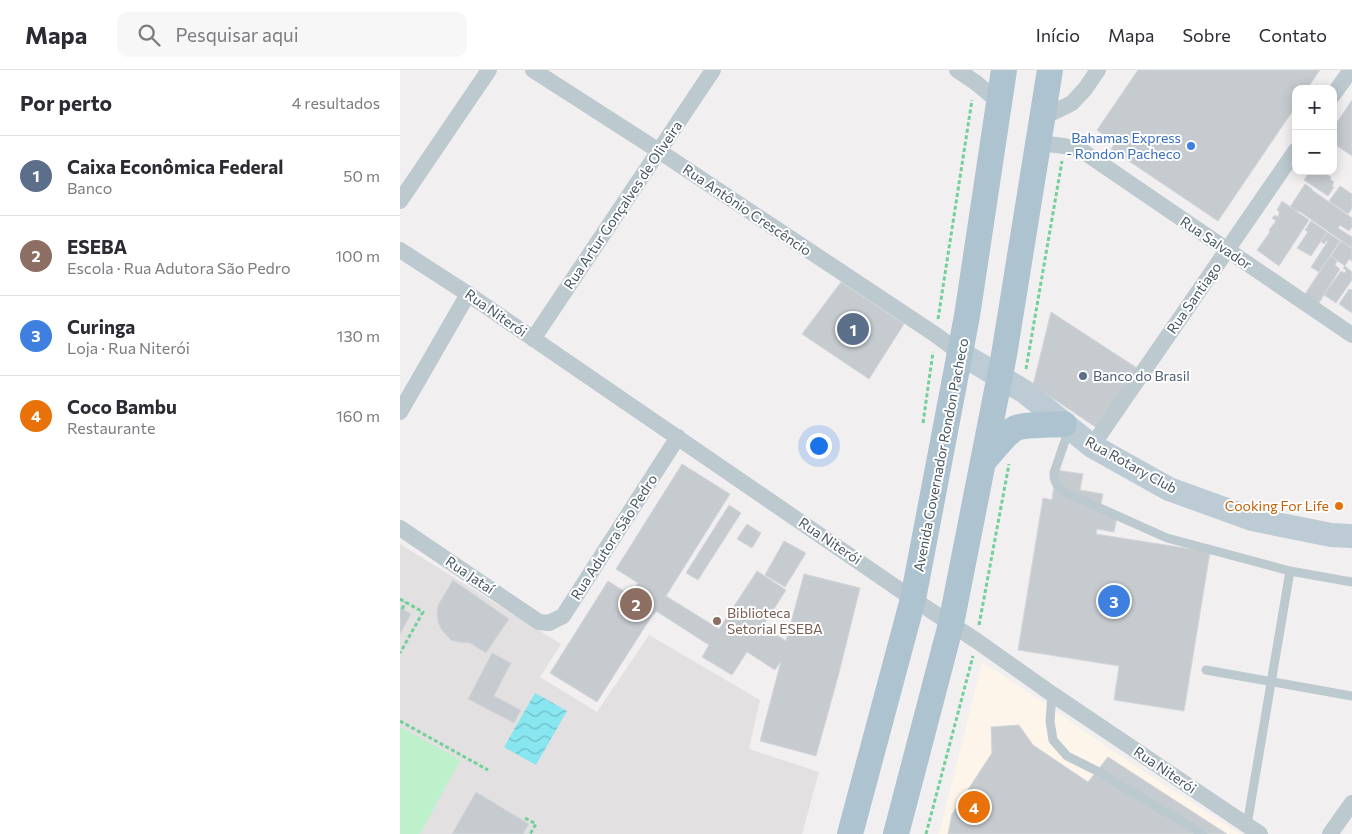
<!DOCTYPE html>
<html lang="pt">
<meta charset="utf-8">
<style>
:root{--surface:#fff;--page:#f7f7f7;--text:#2b2b33;--muted:#7c7c81;--line:#e1e1e2;--accent:#1a73e8}
body{margin:0;font-family:Commissioner,sans-serif;background:var(--page);color:var(--text)}
.controls{position:absolute;right:15px;top:15px;display:grid;overflow:hidden;border-radius:10px;box-shadow:0 2px 12px #0003}
.controls button{width:45px;height:45px;display:grid;place-items:center;padding:0;border:0;border-bottom:1px solid var(--line);background:var(--surface);color:var(--text);font:25px sans-serif}
.you{position:absolute;left:418px;top:375px;width:18px;height:18px;margin:-12px;border:4px solid #fff;border-radius:50%;background:#1a73e8;box-shadow:0 0 0 8px #1a73e833}
.badge{display:grid;place-items:center;width:32px;height:32px;border-radius:50%;background:var(--accent);color:#fff;font-size:16px;font-weight:700}
.pin{position:absolute;translate:-50% -50%;border:2px solid #fff;box-shadow:0 1px 5px #0006}
.list{margin:0;padding:0;list-style:none}
h2{display:flex;justify-content:space-between;align-items:center;height:65px;margin:0;padding:0 20px;font-size:21px}
h2 small{font-size:16px;font-weight:400;color:var(--muted)}
.list li{display:grid;grid-template-columns:32px 1fr auto;gap:15px;align-items:center;box-sizing:border-box;height:80px;padding:0 20px;border-top:1px solid var(--line)}
.list b{display:block;font-size:19px;white-space:nowrap}
.list p{margin:0;font-size:16px;white-space:nowrap;color:var(--muted)}
.list em{font-size:16px;font-style:normal;color:var(--muted)}
.icon{flex:none;width:28px;height:28px;fill:none;stroke:currentColor;stroke-width:2;stroke-linecap:round;stroke-linejoin:round}
.map{position:relative;flex:none;width:952px;height:764px;overflow:hidden}
header{display:flex;align-items:center;gap:30px;box-sizing:border-box;height:70px;padding:0 25px;background:var(--surface);border-bottom:1px solid var(--line)}
header strong{font-size:24px}
nav{display:flex;gap:28px;margin-inline-start:auto;font-size:18px}
.search{width:350px;height:45px;background:var(--page);display:flex;align-items:center;gap:12px;box-sizing:border-box;padding:0 18px;border-radius:10px;color:var(--muted);font-size:19px}
main{display:flex}
aside{flex:1;background:var(--surface)}
.map>svg:first-child{display:block}
</style>
<header>
<strong>Mapa</strong>
<div class="search"><svg class="icon" aria-label="search" viewBox="0 0 24 24"><circle cx="10" cy="10" r="6"/><path d="M15 15l6 6"/></svg>Pesquisar aqui</div>
<nav><a>Início</a><a>Mapa</a><a>Sobre</a><a>Contato</a></nav>
</header>
<main>
<aside>
<h2>Por perto<small>4 resultados</small></h2>
<ul class="list">
<li><span class="badge" style="background:#5c6f8a">1</span><div><b>Caixa Econômica Federal</b><p>Banco</p></div><em>50 m</em></li>
<li><span class="badge" style="background:#8d6e63">2</span><div><b>ESEBA</b><p>Escola · Rua Adutora São Pedro</p></div><em>100 m</em></li>
<li><span class="badge" style="background:#3f7fe0">3</span><div><b>Curinga</b><p>Loja · Rua Niterói</p></div><em>130 m</em></li>
<li><span class="badge" style="background:#e8710a">4</span><div><b>Coco Bambu</b><p>Restaurante</p></div><em>160 m</em></li>
</ul>
</aside>
<div class="map">
<svg width="952" height="764" viewBox="0 0 952 764">
<defs>
<pattern id="water-waves" width="16" height="10" patternUnits="userSpaceOnUse" patternTransform="scale(1.25)"><rect width="16" height="10" fill="#87e6f0"/><path d="M0 5q4-4 8 0t8 0" fill="none" stroke="#70bdc6"/></pattern>
</defs>
<rect width="100%" height="100%" fill="#f2eff0"/>
<path fill="#fdf5e9" d="M582 592 637 628 716 683 840 764H539Z"/>
<path fill="#e3e0e2" d="M0 474 161 574 140 607 197 642 249 565 360 630 349 679 419 702 402 764H0Z"/>
<path fill="#bcf1cb" d="M0 657 60 690 20 764H0Z"/>
<path fill="url(#water-waves)" d="M135 623 167 641 136 695 104 677Z"/>
<path fill="#c6cbcf" stroke="#d3d6db" d="M738 0H920L907 19H896V36L818 151 711 79 715 73 697 60Z
M952 30V86L933 73V58Z
M910 101H922L931 107 930 109 934 112 932 116 934 117 928 126 904 110Z
M905 114 912 119V120L952 148V157L949 161 940 155 938 158 952 167V178L899 141 898 142 890 137Z
M940 116 952 124V138L948 144 929 131Z
M882 131 909 150 879 196 857 180 870 162 869 160 876 151 872 148 875 145 878 147 879 144V142L877 140Z
M911 151 927 162 911 186 897 178 908 162 905 160Z
M927 162 940 171 919 202 911 197 928 171H926L924 174 921 172Z
M941 171 952 179V191L949 189 945 196 931 186Z
M930 186 937 191 935 195 940 199 919 233 905 224Z
M945 196 952 202V210L936 233 924 225 941 201 945 203 946 200 943 198Z
M441 212 504 254 469 309 402 264Z
M949 219 951 220 952 219V243L939 234Z
M651 242 737 298 697 358 633 315Z
M282 394 330 424 266 526 319 559 357 501 386 520 363 556 386 571 404 504 460 518 439 603 416 686 360 671 381 591 375 600 347 582 332 605 302 587 309 575 256 541 254 544H253L197 632 150 603 208 511 230 525 238 513 216 499Z
M656 400 683 404 680 420 703 424 700 439 718 442 714 462 697 459 696 464 810 482 784 641 714 630 719 596 618 580 643 428 652 430Z
M329 435 341 443 298 510 286 503Z
M347 454 361 463 352 478 337 469Z
M384 471 406 483 385 517 365 505Z
M53 510 109 549 86 583 70 573 58 572 51 570 41 559 38 552 37 544 38 535Z
M0 537 11 544 0 564Z
M92 583 111 593 94 626 121 640 114 653 68 629Z
M619 655 633 675 688 712 708 687 827 764H548L552 744 592 683 591 657Z
M76 722 129 754 123 764H52Z"/>
<g fill="none" stroke-linecap="round" stroke-linejoin="round">
<path stroke="#72d198" stroke-width="3" stroke-dasharray="4 2.5" stroke-linecap="butt" d="M538 249 572 30
M626 299 662 91
M523 353 533 282
M0 529 23 542 0 583
M2 539 6 532
M579 555 609 394
M0 651 88 700
M125 748 136 754 130 764
M526 764 573 586"/>
<path stroke="#bcc9cf" stroke-width="9" d="M669 359 654 403C654 412 657 416 664 422L767 468 890 501 952 512
M806 600 952 626
M652 624 650 651 653 670 667 686 697 701 803 764
M847 755 890 501"/>
<path stroke="#bcc9cf" stroke-width="16" d="M133 0 259 81 536 265 560 283
M557 0 575 12 599 32
M933 25 951 0
M642 48 672 33 685 19 698 0
M639 73 664 76 681 80 952 265
M0 131 89 0
M0 180 68 224 513 529 577 571 652 624 860 764
M133 269 313 0
M0 342 68 224
M692 376 896 80
M0 458 139 552 149 553 163 546 278 367
M930 764 952 733"/>
<path stroke="#bccbd4" stroke-width="24" d="M560 283 625 322 692 376 769 419 852 449 931 465 952 466"/>
<path stroke="#aec3d0" stroke-width="26" d="M583 392C590 384 607 362 616 358 626 354 653 355 664 354
M450 764 513 529 567 246 604 0
M496 764 551 554 604 285 650 0"/>
</g>
<circle fill="#3f7fe0" stroke="#fff" stroke-width="2" cx="791" cy="76" r="5"/>
<circle fill="#5c6f8a" stroke="#fff" stroke-width="2" cx="683" cy="306" r="5"/>
<circle fill="#e8710a" stroke="#fff" stroke-width="2" cx="939" cy="436" r="5"/>
<circle fill="#8d6e63" stroke="#fff" stroke-width="2" cx="317" cy="551" r="5"/>
<g text-anchor="middle" stroke-width="4" stroke-linejoin="round" paint-order="stroke">
<g font-size="14" fill="#366cbe" stroke="#fff" text-anchor="end">
<text x="781" y="73">Bahamas Express<tspan x="781" dy="16">- Rondon Pacheco</tspan></text>
</g>
<g font-size="14" fill="#46565e" stroke="#fff">
<text transform="translate(223 135) rotate(-56)" y="5">Rua Artur Gonçalves de Oliveira</text>
<text transform="translate(347 140) rotate(34)" y="5">Rua Antônio Crescêncio</text>
<text transform="translate(816 173) rotate(34)" y="5">Rua Salvador</text>
<text transform="translate(794 228) rotate(-55)" y="5">Rua Santiago</text>
<text transform="translate(96 243) rotate(35)" y="5">Rua Niterói</text>
<text transform="translate(541 385) rotate(-79)" y="5">Avenida Governador Rondon Pacheco</text>
<text transform="translate(731 395) rotate(29)" y="5">Rua Rotary Club</text>
<text transform="translate(214 467) rotate(-57)" y="5">Rua Adutora São Pedro</text>
<text transform="translate(430 471) rotate(34)" y="5">Rua Niterói</text>
<text transform="translate(70 505) rotate(34)" y="5">Rua Jataí</text>
<text transform="translate(765 700) rotate(34)" y="5">Rua Niterói</text>
</g>
<g font-size="14" fill="#4e5e75" stroke="#fff" text-anchor="start">
<text x="693" y="311">Banco do Brasil</text>
</g>
<g font-size="14" fill="#c56008" stroke="#fff" text-anchor="end">
<text x="929" y="441">Cooking For Life</text>
</g>
<g font-size="14" fill="#785e54" stroke="#fff" text-anchor="start">
<text x="327" y="548">Biblioteca<tspan x="327" dy="16">Setorial ESEBA</tspan></text>
</g>
</g>
</svg>
<div class="controls">
<button>+</button>
<button>−</button>
</div>
<div class="you"></div>
<div class="pin badge" style="left:453px;top:259px;background:#5c6f8a">1</div>
<div class="pin badge" style="left:236px;top:534px;background:#8d6e63">2</div>
<div class="pin badge" style="left:714px;top:531px;background:#3f7fe0">3</div>
<div class="pin badge" style="left:574px;top:737px;background:#e8710a">4</div>
</div>
</main>
